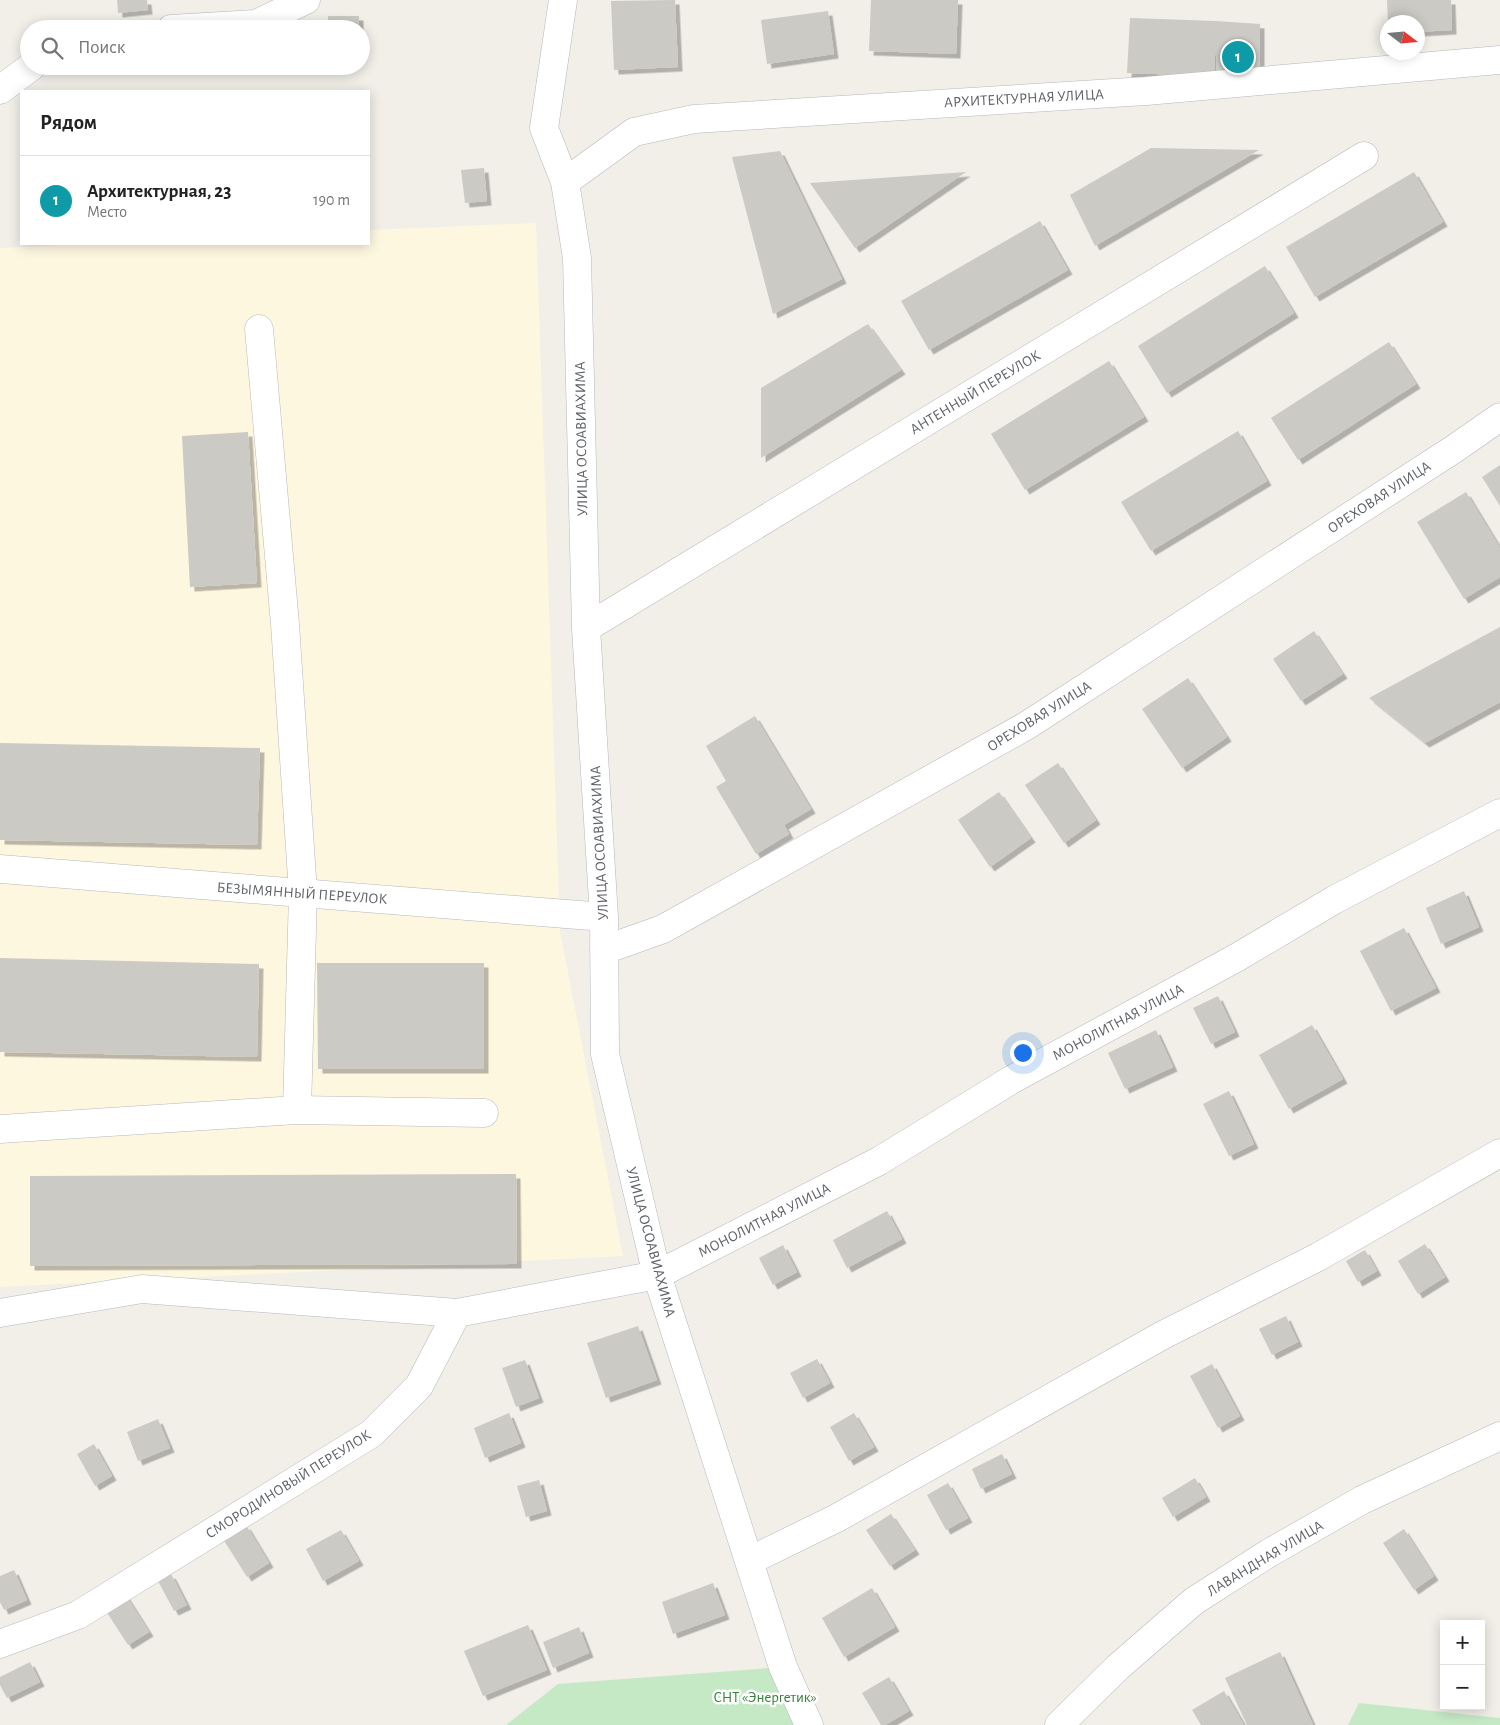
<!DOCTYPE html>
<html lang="ru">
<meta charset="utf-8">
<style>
:root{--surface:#fff;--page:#f2f2f2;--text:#222;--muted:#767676;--line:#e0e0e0;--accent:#1a73e8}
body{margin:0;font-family:"Alegreya Sans",sans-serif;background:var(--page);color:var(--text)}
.controls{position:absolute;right:15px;bottom:15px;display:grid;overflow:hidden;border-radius:0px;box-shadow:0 2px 12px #0003}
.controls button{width:45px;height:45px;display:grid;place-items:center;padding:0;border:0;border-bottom:1px solid var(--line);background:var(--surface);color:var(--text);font:25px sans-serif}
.compass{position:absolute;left:1380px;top:15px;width:45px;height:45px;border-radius:50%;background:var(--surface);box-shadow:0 2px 12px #0003;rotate:106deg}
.you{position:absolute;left:1022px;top:1052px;width:18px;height:18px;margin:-12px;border:4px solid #fff;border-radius:50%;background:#1a73e8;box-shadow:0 0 0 8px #1a73e833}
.badge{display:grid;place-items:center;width:32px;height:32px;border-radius:50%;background:var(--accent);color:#fff;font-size:16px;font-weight:700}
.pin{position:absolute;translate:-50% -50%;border:2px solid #fff;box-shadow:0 1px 5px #0006}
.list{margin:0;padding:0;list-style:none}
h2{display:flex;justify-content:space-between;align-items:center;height:65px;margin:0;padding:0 20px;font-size:21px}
h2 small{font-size:16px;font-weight:400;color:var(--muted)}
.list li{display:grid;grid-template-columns:32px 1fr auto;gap:15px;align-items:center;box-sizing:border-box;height:90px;padding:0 20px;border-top:1px solid var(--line)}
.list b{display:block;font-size:19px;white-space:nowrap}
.list p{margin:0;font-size:16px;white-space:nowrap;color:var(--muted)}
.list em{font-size:16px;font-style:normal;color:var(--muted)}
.icon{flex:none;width:28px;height:28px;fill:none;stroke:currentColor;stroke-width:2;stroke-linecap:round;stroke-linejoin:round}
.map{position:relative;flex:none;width:1500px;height:1725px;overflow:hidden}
.search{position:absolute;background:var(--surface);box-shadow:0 2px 12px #0003;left:20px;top:20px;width:350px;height:55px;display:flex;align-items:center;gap:12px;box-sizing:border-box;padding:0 18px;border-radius:28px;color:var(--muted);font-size:19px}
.panel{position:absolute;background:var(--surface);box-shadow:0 2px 12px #0003;left:20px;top:90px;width:350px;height:155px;border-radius:0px}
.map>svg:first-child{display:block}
</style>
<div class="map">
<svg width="1500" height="1725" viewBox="0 0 1500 1725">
<defs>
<filter id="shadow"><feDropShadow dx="4.5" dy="4.5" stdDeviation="0" flood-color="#0004"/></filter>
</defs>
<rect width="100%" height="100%" fill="#f1efe8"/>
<path fill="#fef7e0" d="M536 223 560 931 623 1256 0 1287V248L84 244H369V230Z"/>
<path fill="#c5e8c5" d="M783 1667 809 1725H506L558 1684Z
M1359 1703 1500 1718V1725H1348Z"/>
<path fill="#cccac5" filter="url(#shadow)" d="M117 0H147L148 10 118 13Z
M675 0 678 67 614 70 611 1Z
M871 0H958L956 54 869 51Z
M1387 0H1451L1452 30 1418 32V22H1388Z
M828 11 834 54 767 64 761 20Z
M328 16H359V29H328Z
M1130 18 1216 21 1260 24V81L1216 80V38L1214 76 1127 73Z
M1151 148 1259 150 1095 246 1070 195Z
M780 151 842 279 773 314 732 157Z
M484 168 487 201 465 203 461 170Z
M966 172 855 248 810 183Z
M1414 172 1443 222 1315 297 1286 247Z
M1040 221 1068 270 929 350 901 301Z
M1265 266 1294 313 1167 393 1138 346Z
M868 324 901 370 761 458V388Z
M1389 342 1416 384 1298 460 1271 418Z
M1109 361 1144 417 1025 490 991 434Z
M1238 431 1267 481 1151 551 1121 502Z
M248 432 257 583 190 587 182 436Z
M1500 465V506L1482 477Z
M1466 492 1500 548V577L1464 599 1417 522Z
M1500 627V702L1425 743 1369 698Z
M1314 631 1343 674 1301 701 1273 659Z
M1188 678 1227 737 1182 768 1142 709Z
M755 716 811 809 784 825 789 834 756 854 716 787 726 781 706 746Z
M0 743 260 748 257 845 0 840Z
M1058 763 1096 820 1064 843 1025 785Z
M999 792 1031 838 990 867 958 820Z
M1464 891 1479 927 1441 944 1426 908Z
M1404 928 1436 988 1391 1011 1360 951Z
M0 958 259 964 257 1057 0 1052Z
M317 963H484V1069H318Z
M1218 996 1235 1032 1211 1044 1193 1008Z
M1312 1025 1343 1079 1289 1109 1259 1055Z
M1156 1030 1173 1067 1125 1089 1108 1053Z
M1229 1091 1254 1144 1229 1156 1203 1104Z
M516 1174 517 1264 30 1266V1176Z
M887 1211 902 1239 847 1268 833 1240Z
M1425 1244 1445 1277 1418 1294 1398 1261Z
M783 1245 797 1272 773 1285 759 1258Z
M1365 1250 1377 1271 1358 1282 1346 1261Z
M1286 1316 1298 1342 1272 1355 1259 1329Z
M638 1326 657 1380 606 1398 587 1343Z
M817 1359 830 1383 803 1398 790 1373Z
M525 1360 539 1398 516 1407 502 1368Z
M1212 1364 1240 1416 1218 1428 1190 1376Z
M509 1413 521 1443 485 1458 474 1428Z
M854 1413 874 1447 849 1461 830 1427Z
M158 1419 170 1448 138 1461 127 1432Z
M94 1444 112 1476 95 1486 77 1454Z
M1002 1454 1012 1474 981 1489 972 1469Z
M1195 1478 1206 1497 1173 1517 1162 1498Z
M539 1480 547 1511 526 1517 517 1486Z
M948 1483 968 1518 946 1530 927 1495Z
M891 1514 915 1550 890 1566 866 1530Z
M246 1525 269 1563 247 1577 223 1539Z
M1404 1529 1434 1576 1414 1590 1383 1543Z
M341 1530 359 1561 323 1581 306 1549Z
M14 1570 27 1600 4 1610 0 1602V1576Z
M171 1574 187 1605 174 1611 158 1581Z
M713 1583 725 1615 673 1634 662 1602Z
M872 1588 895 1627 844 1657 822 1618Z
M125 1594 149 1632 128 1645 104 1608Z
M528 1625 547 1670 483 1696 464 1651Z
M579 1627 589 1653 553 1668 543 1642Z
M1280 1652 1313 1725H1247L1225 1678Z
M30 1662 40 1682 7 1698 0 1685V1677Z
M889 1677 909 1711 885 1725H881L862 1693Z
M1224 1691 1244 1725H1201L1192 1710Z"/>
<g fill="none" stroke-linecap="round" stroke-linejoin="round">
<defs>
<path id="minor" d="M563 0 544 128 565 182 577 258 586 628 604 917 605 1054 657 1275 783 1667 809 1725
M171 29 256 24 306 0
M0 90 32 66
M565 182 634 132 694 119 1146 91 1500 60
M259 329 285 624 303 893 297 1110
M586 628 1364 156
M0 869 604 917
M604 950 663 929 1026 726 1454 449 1500 417
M0 1129 297 1110 484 1113
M0 1313 142 1289 457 1313 657 1275 879 1161 1011 1080 1236 958 1334 900 1500 813
M749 1561 837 1518 1163 1335 1318 1257 1500 1153
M0 1644 78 1615 371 1434 419 1386 457 1313
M1059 1725 1118 1667 1194 1601 1269 1553 1362 1500 1500 1436"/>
</defs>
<use href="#minor" stroke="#b5b8bc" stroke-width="29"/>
<use href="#minor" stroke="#fff" stroke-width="28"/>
</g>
<g text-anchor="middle" stroke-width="5" stroke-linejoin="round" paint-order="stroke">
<g font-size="15" fill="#5f6368" stroke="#fff">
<text transform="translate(1024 98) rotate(-3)" y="5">АРХИТЕКТУРНАЯ УЛИЦА</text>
<text transform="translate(975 392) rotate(-31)" y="5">АНТЕННЫЙ ПЕРЕУЛОК</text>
<text transform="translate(581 439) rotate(-91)" y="5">УЛИЦА ОСОАВИАХИМА</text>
<text transform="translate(1379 497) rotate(-33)" y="5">ОРЕХОВАЯ УЛИЦА</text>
<text transform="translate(1039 716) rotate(-32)" y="5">ОРЕХОВАЯ УЛИЦА</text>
<text transform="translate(599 843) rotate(-93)" y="5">УЛИЦА ОСОАВИАХИМА</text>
<text transform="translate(302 893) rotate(4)" y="5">БЕЗЫМЯННЫЙ ПЕРЕУЛОК</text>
<text transform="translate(1118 1022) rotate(-28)" y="5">МОНОЛИТНАЯ УЛИЦА</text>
<text transform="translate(764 1220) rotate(-27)" y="5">МОНОЛИТНАЯ УЛИЦА</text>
<text transform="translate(651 1242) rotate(75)" y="5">УЛИЦА ОСОАВИАХИМА</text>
<text transform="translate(288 1484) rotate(-32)" y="5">СМОРОДИНОВЫЙ ПЕРЕУЛОК</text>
<text transform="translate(1265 1558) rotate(-31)" y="5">ЛАВАНДНАЯ УЛИЦА</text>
</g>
<g font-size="15" fill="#348238" stroke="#fff">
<text x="765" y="1702">СНТ «Энергетик»</text>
</g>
</g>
</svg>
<div class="controls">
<button>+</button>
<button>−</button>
</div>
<svg class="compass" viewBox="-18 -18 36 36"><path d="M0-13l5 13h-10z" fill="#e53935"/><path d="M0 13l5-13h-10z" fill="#767676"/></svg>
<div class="you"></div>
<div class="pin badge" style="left:1238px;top:57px;background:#0f9aa8">1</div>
<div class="search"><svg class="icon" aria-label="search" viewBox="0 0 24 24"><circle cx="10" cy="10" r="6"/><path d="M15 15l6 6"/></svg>Поиск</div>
<section class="panel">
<h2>Рядом<small></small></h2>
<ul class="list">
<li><span class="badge" style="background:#0f9aa8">1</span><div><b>Архитектурная, 23</b><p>Место</p></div><em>190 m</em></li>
</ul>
</section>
</div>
